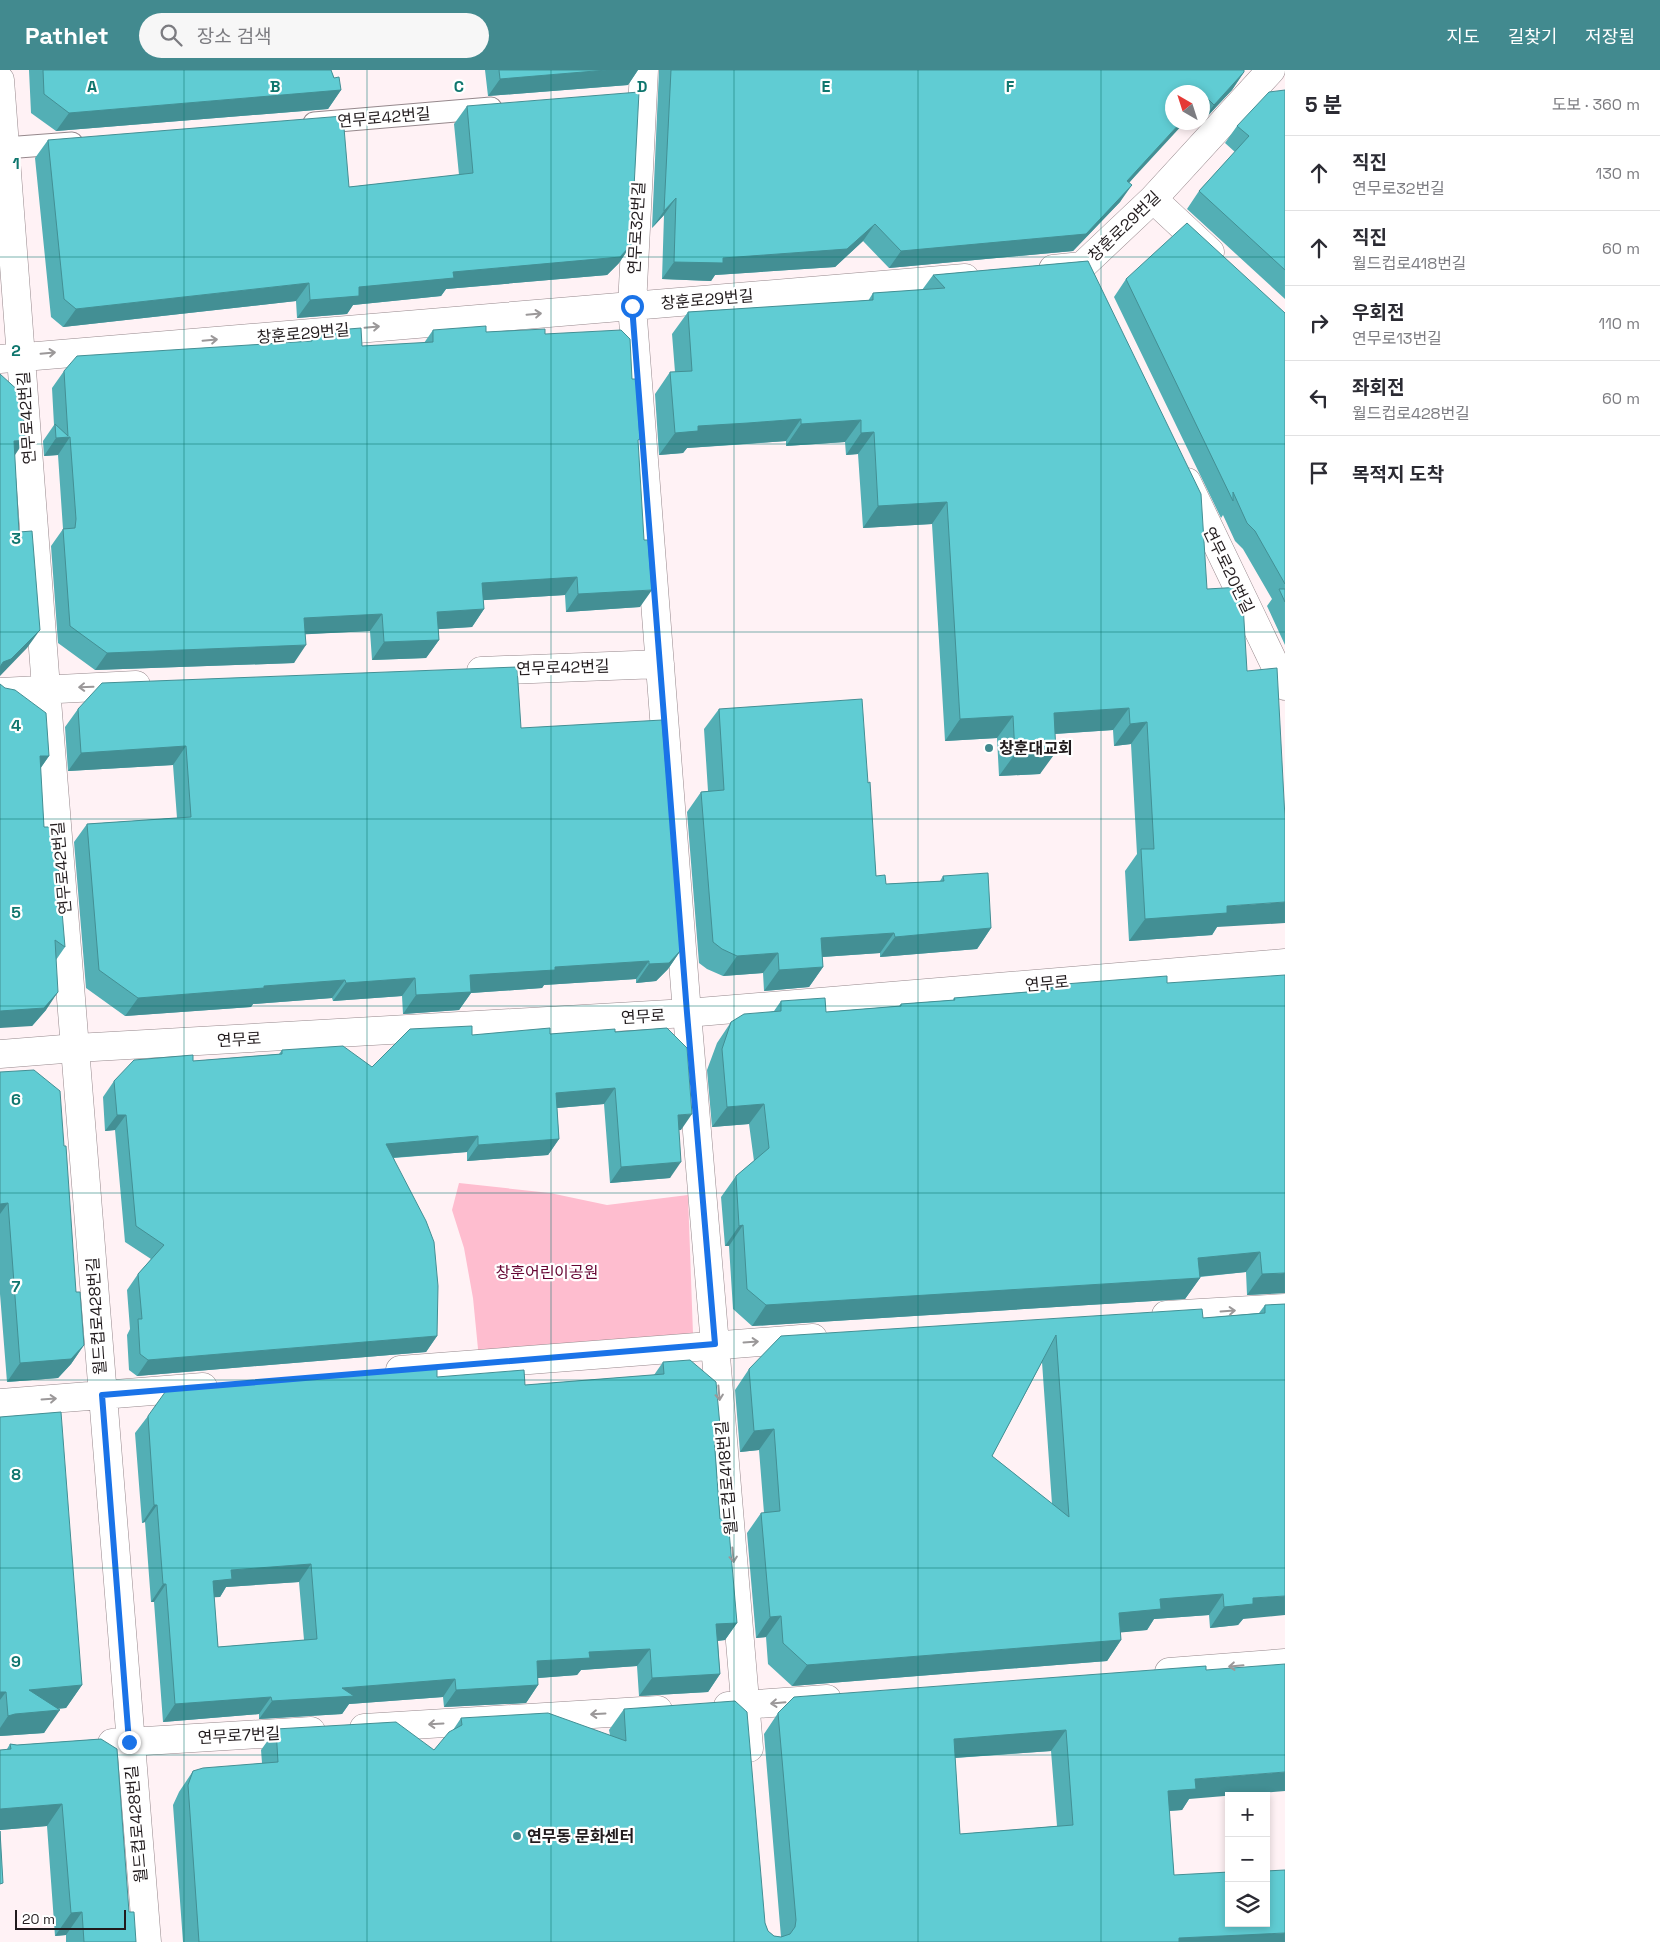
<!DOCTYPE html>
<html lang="ko">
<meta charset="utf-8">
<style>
:root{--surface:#fff;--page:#f7f7f7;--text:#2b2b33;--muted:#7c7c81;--line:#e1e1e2;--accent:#428a8f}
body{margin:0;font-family:"Space Grotesk","Noto Sans KR",sans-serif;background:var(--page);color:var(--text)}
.controls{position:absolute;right:15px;bottom:15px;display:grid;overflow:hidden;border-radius:0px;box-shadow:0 2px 8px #0003}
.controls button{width:45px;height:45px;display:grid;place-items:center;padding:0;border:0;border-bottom:1px solid var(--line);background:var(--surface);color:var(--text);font:25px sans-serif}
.compass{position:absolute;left:1165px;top:15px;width:45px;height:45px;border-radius:50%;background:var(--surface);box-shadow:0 2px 8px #0003;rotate:321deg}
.scale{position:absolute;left:15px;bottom:12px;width:111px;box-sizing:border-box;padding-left:5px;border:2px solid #211b1d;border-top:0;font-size:14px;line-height:18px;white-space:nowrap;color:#211b1d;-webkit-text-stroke:4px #fff;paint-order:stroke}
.stop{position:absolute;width:15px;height:15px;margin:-11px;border:4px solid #1a73e8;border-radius:50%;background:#fff}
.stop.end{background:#1a73e8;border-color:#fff;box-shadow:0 1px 5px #0008}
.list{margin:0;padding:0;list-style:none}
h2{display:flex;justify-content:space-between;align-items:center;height:65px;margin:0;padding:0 20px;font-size:21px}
h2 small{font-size:16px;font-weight:400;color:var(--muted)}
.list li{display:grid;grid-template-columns:32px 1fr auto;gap:15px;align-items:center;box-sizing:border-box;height:75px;padding:0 20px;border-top:1px solid var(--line)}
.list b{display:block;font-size:19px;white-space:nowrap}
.list p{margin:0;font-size:16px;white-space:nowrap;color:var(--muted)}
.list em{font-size:16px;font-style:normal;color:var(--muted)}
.icon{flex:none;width:28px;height:28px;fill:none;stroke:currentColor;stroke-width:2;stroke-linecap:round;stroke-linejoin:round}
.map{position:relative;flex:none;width:1285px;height:1872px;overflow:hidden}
header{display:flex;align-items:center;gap:30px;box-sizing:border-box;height:70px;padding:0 25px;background:var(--accent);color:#fff}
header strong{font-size:24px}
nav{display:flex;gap:28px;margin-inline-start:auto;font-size:18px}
.search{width:350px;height:45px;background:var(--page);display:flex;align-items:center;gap:12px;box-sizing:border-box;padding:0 18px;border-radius:28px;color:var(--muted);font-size:19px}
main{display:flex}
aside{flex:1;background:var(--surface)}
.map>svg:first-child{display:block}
</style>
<header>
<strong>Pathlet</strong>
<div class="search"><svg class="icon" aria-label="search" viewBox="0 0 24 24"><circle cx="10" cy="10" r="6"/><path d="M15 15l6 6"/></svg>장소 검색</div>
<nav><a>지도</a><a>길찾기</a><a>저장됨</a></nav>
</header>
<main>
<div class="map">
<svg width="1285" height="1872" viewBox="0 0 1285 1872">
<rect width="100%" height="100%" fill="#fff2f5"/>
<path fill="#febdcf" d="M459 1113 550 1123 607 1135 688 1125 693 1264 479 1289 473 1228 464 1178 452 1140Z"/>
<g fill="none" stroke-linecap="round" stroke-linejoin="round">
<defs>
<path id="lane" d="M314 53 491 38
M5 78 72 73"/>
<path id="street" d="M644 0 632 236 687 943 749 1678
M0 10 46 618 147 1872
M1153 129 1210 182
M1053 199 1082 196 1153 129 1271 0
M0 289 965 208
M1187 412 1285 616
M481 601 660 594
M0 622 136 615
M1166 1245 1285 1238
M400 1300 813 1268
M0 1333 203 1317
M1169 1602 1285 1593
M728 1636 827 1629
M364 1658 658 1640
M112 1673 311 1661"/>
<path id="secondary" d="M0 984 76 978 687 943 1285 893"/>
</defs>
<use href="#lane" stroke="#96888c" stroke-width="23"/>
<use href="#street" stroke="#96888c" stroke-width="29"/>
<use href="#secondary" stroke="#96888c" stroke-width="29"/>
<use href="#lane" stroke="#fff" stroke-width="21"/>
<use href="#street" stroke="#fff" stroke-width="28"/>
<use href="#secondary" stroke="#fff" stroke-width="28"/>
</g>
<path fill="#53afb5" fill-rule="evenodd" d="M29 0H331L334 8 341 20 328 39 56 61 31 43Z
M485 0H638L628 15 488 26Z
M659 0H1244V2L1232 20 1202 52V22L1129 113 1120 132 1073 181 889 198 863 171 835 197 715 205 711 211 662 209 664 145 652 158Z
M1285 20V229L1187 139 1199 121 1235 82 1225 73 1237 56Z
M467 36 631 175 619 193 607 205 446 219 441 226 353 235 347 244 297 248 296 231 63 257 51 247 35 88 48 70 349 117 459 105 454 54Z
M1088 191 1217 857 1212 865 1129 871 1125 801 1137 784 1131 674 1114 676 1113 660 1055 664 1040 704 999 706 997 668 945 671 932 454 863 458 858 384 846 385 845 372 786 376V371L733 375 687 378 683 383 659 385 655 324 670 302H675L672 264 688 242 868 231 873 223 922 220 933 205Z
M1126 209 1285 243V575L1267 536 1272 529 1243 479 1235 471 1223 445 1221 448 1114 227Z
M433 260 545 264 632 309 638 373 640 537 566 542 565 525 483 530 484 539 472 557 438 559 439 570 426 588 372 590 370 561 305 564 294 593 95 600 58 573 51 476 63 459 58 385 44 386 43 371 54 355 52 318 64 301 305 271 311 262 362 276 424 273Z
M0 614 49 686 40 699 44 757 65 877 56 890 46 940 32 956Z
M78 639 521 658 681 880 668 899 656 911 636 913V909L544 915 542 918 471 923 459 940 403 944 402 926 333 931 332 928 253 934 251 937 125 946 86 918 74 772 87 754 177 748 173 695 68 701 65 657Z
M719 639 868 713 876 806 886 814 940 811 943 806 991 858 977 879 880 887V883L822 887 823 897 809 917 764 921 763 903 723 906 707 899 699 893 687 742 701 722 708 721 704 659Z
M1167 913 1285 1223 1247 1225 1246 1202 1200 1207V1208L1185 1229 752 1256 733 1239 729 1176H725L721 1127 736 1106 754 1091 749 1054 712 1057 707 1000 717 973 731 952 774 941 781 931 826 942 899 936 901 934 953 930 954 928 1048 920 1052 915Z
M615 962 681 1060H679L670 1108 610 1113 604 1034 557 1038 559 1069 548 1085 467 1091V1082L394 1088 437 1266 426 1282 137 1306 129 1300 127 1265 130 1259 127 1220 138 1204 151 1189 125 1172 115 1060 105 1061 103 1027 114 1011 193 991 279 984 282 980 372 997 472 965 550 964Z
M0 1002 76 1222 84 1275 71 1294 58 1308 7 1312 0 1224Z
M1285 1234 1243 1549 1238 1555 1210 1558 1209 1545 1154 1549 1147 1560 1121 1562V1570L1107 1591 792 1616 768 1594 766 1567 756 1568 747 1463 761 1443H764L759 1380 740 1382 735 1320 749 1299 1203 1248 1259 1243 1265 1235ZM1042 1292 1052 1434 992 1386Z
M663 1292 715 1376 720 1449 737 1553 725 1570 718 1571 720 1604 708 1622 639 1626 637 1596 581 1600 577 1605 538 1608V1615L526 1633 444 1637 443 1627 349 1634 342 1644 259 1649V1644L163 1652 154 1532H151L145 1452 142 1453 135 1363 148 1346 437 1307 525 1315 654 1305ZM299 1512 304 1570 218 1577 214 1527H220L226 1517Z
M0 1347 82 1615 66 1638 57 1639 44 1663 0 1666Z
M1206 1596 1189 1729 1182 1740 1169 1741 1174 1805 1285 1872H183L173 1735 179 1722 193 1701 262 1693 261 1680 276 1659 434 1680 453 1660 461 1648 610 1665 609 1660 624 1639 765 1853 768 1861 774 1866 781 1867 764 1664 778 1643ZM1051 1681 1057 1756 960 1764 955 1688Z
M101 1669 129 1842 136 1872H66V1865L55 1866 47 1756 0 1760 7 1679 10 1674 17 1675Z"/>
<path fill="#438f94" d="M607 0H638L628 15 488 26 500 9Z
M1244 2 1232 20 1202 52 1214 35Z
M341 20 328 39 56 61 69 43Z
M1181 52H1185L1115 128 1127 111Z
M1132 115 1120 132 1073 181 889 198 901 181Z
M676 128 664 145 652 158 664 141Z
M875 154 863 171 835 197 715 205 711 211 662 209 674 192 723 188Z
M631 175 619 193 607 205 446 219 441 226 353 235 347 244 297 248 310 230 359 217 453 202Z
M309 213 296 231 63 257 76 239Z
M801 349 786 371 687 378 683 383 659 385 675 363 698 356Z
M861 350 845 372 786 376 801 354Z
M874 362 858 384 846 385 861 363Z
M70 367 58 385 44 386 56 368Z
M25 370 13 388 14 371Z
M947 432 932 454 863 458 878 436Z
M577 507 565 525 470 531 482 513Z
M652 520 640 537 566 542 578 524Z
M484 539 472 557 425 560 437 542Z
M382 544 370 561 292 565 304 548Z
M40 560 27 578 0 606V596L3 592Z
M439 570 426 588 372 590 384 572Z
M306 575 294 593 95 600 107 583Z
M1129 638 1113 660 1038 665 1054 643Z
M1013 646 997 668 945 671 960 649Z
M1147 652 1131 674 1114 676 1130 654Z
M186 676 173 695 68 701 81 683Z
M1056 682 1040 704 999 706 1015 684Z
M40 686H49L37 703Z
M1285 832V853L1217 857 1212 865 1129 871 1145 849 1227 836Z
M991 858 977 879 880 887 895 867Z
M894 863 880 883 807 888 821 868Z
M681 880 668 899 656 911 636 913 649 894Z
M778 883 763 903 723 906 737 886Z
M649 891 636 909 544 915 542 918 471 923 459 940 403 944 416 925 470 905 555 897Z
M823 897 809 917 764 921 779 900Z
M415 908 402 926 333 931 346 913Z
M345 910 332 928 253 934 251 937 125 946 138 928 264 916Z
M58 922 46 940 32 956 0 958V941Z
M615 1018 604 1034 545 1039 556 1023Z
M764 1034 749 1054 712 1057 727 1037Z
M692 1044 681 1060 667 1061 678 1045Z
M117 1045H126L115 1060 105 1061Z
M478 1066 467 1082 375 1089 386 1074Z
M559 1069 548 1085 467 1091 478 1075Z
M681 1092 670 1108 610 1113 621 1097Z
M8 1133 0 1144V1134Z
M743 1155 729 1176H725L739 1156Z
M1260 1182 1246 1202 1184 1208 1198 1188Z
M1285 1203V1223L1247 1225 1262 1204Z
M1200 1208 1185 1229 752 1256 766 1235Z
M437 1266 426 1282 137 1306 148 1290Z
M84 1275 71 1294 58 1308 7 1312 20 1293Z
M774 1359 759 1380 740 1382 754 1361Z
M714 1367H721L709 1384Z
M154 1435H157L145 1452 142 1453Z
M311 1494 299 1512 226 1517 220 1527 201 1528 213 1511 231 1500Z
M163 1514H166L154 1532H151Z
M1223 1524 1209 1545 1154 1549 1147 1560 1105 1564 1119 1543 1160 1529Z
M1285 1526V1545L1243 1549 1238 1555 1210 1558 1224 1537 1253 1528Z
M781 1546 766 1567 756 1568 770 1547Z
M737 1553 725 1570 704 1572 716 1554Z
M1121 1570 1107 1591 792 1616 807 1595Z
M650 1579 637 1596 581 1600 577 1605 525 1609 537 1591 589 1582Z
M720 1604 708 1622 639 1626 652 1608Z
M455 1609 443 1627 349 1634 342 1644 259 1649 272 1631 342 1618Z
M82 1615 66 1638 13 1642 29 1620Z
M538 1615 526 1633 444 1637 456 1620Z
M0 1622H6L0 1630Z
M271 1627 259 1644 163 1652 175 1634Z
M60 1640 44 1663 0 1666V1658L8 1646 15 1644Z
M1066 1660 1051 1681 939 1689 954 1669Z
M1285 1702V1721L1189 1729 1182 1740 1153 1742 1168 1721 1195 1709Z
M62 1734 47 1756 0 1760V1739Z
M82 1842 66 1865 55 1866 71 1843Z
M1285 1863V1872H1176L1179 1868Z"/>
<path fill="#60ccd3" stroke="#438f94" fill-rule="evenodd" d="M43 0H331L334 8 339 7 341 20 69 43 44 24Z
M499 0H607L500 9Z
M671 0H1244V2L1214 35 1207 28 1202 33V22H1172V52H1181L1127 111 1132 115 1086 164 901 181 875 154 847 179 723 188V193L674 192 676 128 664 141Z
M1285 20V200L1199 121 1249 66 1237 56 1269 22Z
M639 22 631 175 620 187 453 202 454 208 359 217V226L310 230 309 213 76 239 64 229 48 70 343 46 349 117 473 103 467 36Z
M1187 153 1285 243V514L1255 461 1247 453 1233 422V431L1126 209Z
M1088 191 1201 424 1207 519 1242 517 1247 601 1277 598 1285 748V832L1227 836V843L1145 849 1141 779H1154L1147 652 1130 654 1129 638 1054 643 1056 682 1015 684 1013 646 960 649 947 432 878 436 874 362 861 363V350L801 354V349L748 353 698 356V361L675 363 670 302 692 301 688 242 873 230V223L945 218 933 205Z
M486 256V262L545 259V264L621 260 630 269 632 309H636L640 369 638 370 644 470H648L652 520 578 524 577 507 482 513 484 539 437 542 439 570 384 572 382 544 304 548 306 575 107 583 70 556 63 459 75 458 76 449 70 367 56 368 55 354 68 366 64 301 77 286 312 271 311 262 361 258 362 276 433 272V260Z
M0 304 22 324 25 370 14 371 19 462 32 461 40 560 11 589 3 592 0 597Z
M1279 519H1285V532Z
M517 597 521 658 662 650 681 880 669 893 649 894V891L555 897V900L470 905 471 922 416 925 415 908 346 913 345 910 264 916V918L138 928 99 900 87 754 191 747 186 676 81 683 78 639 102 613Z
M0 614 5 618 15 620 46 643 49 686H40L44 757H55L65 877 55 870 58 922 44 938 0 941Z
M862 629 868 713 870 712 876 806 885 805 886 814 944 811 943 806 988 803 991 858 895 867 894 863 821 868 823 897 779 900 778 883 737 886 722 879 713 872 701 722 724 720 719 639Z
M1285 905V1203L1262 1204 1260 1182 1198 1188 1200 1208 766 1235 747 1219 743 1155 739 1156 736 1106 769 1078 764 1034 727 1037 722 979 731 952 744 944 781 941V931L825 928 826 942 901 936V934L955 930 954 928 1052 920V915L1167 906V913Z
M472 956V965L550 958V964L615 959V962L667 958 687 978 692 1044 678 1045 681 1092 621 1097 615 1018 556 1023 559 1069 478 1075V1066L386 1074 426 1151 434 1172 438 1216 437 1266 148 1290 140 1284 138 1249H142L138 1204 164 1175 136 1156 126 1045H117L114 1011 134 990 193 985V991L282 984V980L343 976 372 997 410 959Z
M34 1000 60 1021 64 1076H66L76 1222H80L84 1275 71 1289 20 1293 8 1133 0 1134V1002Z
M1285 1234V1526L1253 1528V1534L1224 1537 1223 1524 1160 1529 1161 1539 1119 1543 1121 1570 807 1595 783 1573 781 1546 770 1547 761 1443 780 1441 774 1359 754 1361 749 1299 781 1266 1202 1239 1203 1248 1265 1243V1235ZM1056 1265 1069 1447 992 1386Z
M690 1290 716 1312 721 1367H714L720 1449H728L737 1553 716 1554 720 1604 652 1608 650 1579 589 1582 590 1588 537 1591 538 1615 456 1620 455 1609 342 1618 354 1626 272 1631 271 1627 175 1634 166 1514H163L157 1435H154L148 1346 168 1318 437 1296V1307L524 1300 525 1315 664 1304 663 1292ZM311 1494 317 1569 218 1577 213 1511 232 1509 231 1500Z
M61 1342 82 1615 29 1620 60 1640 15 1644 8 1646 6 1622H0V1347Z
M1285 1594V1702L1195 1709 1196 1719 1168 1721 1174 1805 1229 1802V1853H1266V1801L1285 1800V1863L1179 1868V1872H199L188 1715 193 1701 203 1698 278 1692 276 1659 396 1652 434 1680 449 1662 462 1655 461 1648 548 1643 626 1671 624 1639 735 1631 747 1642 765 1853 768 1861 774 1866 781 1867 790 1864 795 1857 796 1850 778 1643 794 1627 1206 1596V1600ZM1066 1660 1073 1755 960 1764 954 1669Z
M101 1669 117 1679 129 1842H134L136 1872H84L82 1842 71 1843 62 1734 0 1739V1680L11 1679 10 1674 17 1675Z
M0 1761 3 1813 0 1814Z"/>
<defs><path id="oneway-shaft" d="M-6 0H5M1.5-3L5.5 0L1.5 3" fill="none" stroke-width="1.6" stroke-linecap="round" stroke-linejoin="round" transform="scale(1.25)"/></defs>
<g stroke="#9b9899">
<use href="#oneway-shaft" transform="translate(534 244) rotate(-5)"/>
<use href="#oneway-shaft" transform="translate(372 257) rotate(-5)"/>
<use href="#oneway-shaft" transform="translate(210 270) rotate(-5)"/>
<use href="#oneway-shaft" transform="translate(48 283) rotate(-5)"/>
<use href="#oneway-shaft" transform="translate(86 617) rotate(178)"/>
<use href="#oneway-shaft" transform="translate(1228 1241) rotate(-4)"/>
<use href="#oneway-shaft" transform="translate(751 1272) rotate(-4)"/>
<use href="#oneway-shaft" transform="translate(719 1323) rotate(85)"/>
<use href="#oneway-shaft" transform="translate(49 1329) rotate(-4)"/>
<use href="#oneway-shaft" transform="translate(733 1485) rotate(85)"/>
<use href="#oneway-shaft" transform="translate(1236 1596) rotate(175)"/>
<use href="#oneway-shaft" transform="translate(778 1633) rotate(175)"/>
<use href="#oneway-shaft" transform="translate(598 1644) rotate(177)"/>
<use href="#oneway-shaft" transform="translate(436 1654) rotate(177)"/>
</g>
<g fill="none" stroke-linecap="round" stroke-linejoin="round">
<path stroke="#1a73e8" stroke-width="6" d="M129 1672 102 1325 715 1274 687 943 632 236"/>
</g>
<path fill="none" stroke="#0f766e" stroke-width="1" stroke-opacity="0.55" d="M184 0V1872M367 0V1872M551 0V1872M734 0V1872M918 0V1872M1101 0V1872M0 187H1285M0 374H1285M0 562H1285M0 749H1285M0 936H1285M0 1123H1285M0 1310H1285M0 1498H1285M0 1685H1285"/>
<g fill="#428a8f" stroke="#fff" stroke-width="2">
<circle cx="989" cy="678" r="5"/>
<circle cx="517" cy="1766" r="5"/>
</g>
<g text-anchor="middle" stroke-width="4.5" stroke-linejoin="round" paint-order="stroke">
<g font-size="16" fill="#211b1d" stroke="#fff">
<text transform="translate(384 47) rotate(-5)" y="6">연무로42번길</text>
<text transform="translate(1124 156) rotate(-44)" y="6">창훈로29번길</text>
<text transform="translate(636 158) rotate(-87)" y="6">연무로32번길</text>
<text transform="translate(707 229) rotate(-5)" y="6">창훈로29번길</text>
<text transform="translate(303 263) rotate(-5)" y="6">창훈로29번길</text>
<text transform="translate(26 348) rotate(-94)" y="6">연무로42번길</text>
<text transform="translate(1229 500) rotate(64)" y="6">연무로20번길</text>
<text transform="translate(563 597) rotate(-2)" y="6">연무로42번길</text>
<text transform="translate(61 798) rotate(-95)" y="6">연무로42번길</text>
<text transform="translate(1047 913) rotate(-5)" y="6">연무로</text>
<text transform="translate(643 946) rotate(-3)" y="6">연무로</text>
<text transform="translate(239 969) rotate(-3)" y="6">연무로</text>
<text transform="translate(96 1246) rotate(-94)" y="6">월드컵로428번길</text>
<text transform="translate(726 1408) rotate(-95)" y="6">월드컵로418번길</text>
<text transform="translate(239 1665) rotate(-3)" y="6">연무로7번길</text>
<text transform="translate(136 1754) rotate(-95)" y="6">월드컵로428번길</text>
</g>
<g font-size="16" font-weight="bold" fill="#211b1d" stroke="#fff" text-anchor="start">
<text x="999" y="684">창훈대교회</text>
<text x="527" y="1772">연무동 문화센터</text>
</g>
<g font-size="16" fill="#650432" stroke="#fff">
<text x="547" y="1208">창훈어린이공원</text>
</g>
</g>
<g font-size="16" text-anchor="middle" font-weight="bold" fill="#0f766e" stroke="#fff" stroke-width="4.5" stroke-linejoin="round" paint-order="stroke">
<text x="92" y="22">A</text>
<text x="275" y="22">B</text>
<text x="459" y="22">C</text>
<text x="642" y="22">D</text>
<text x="826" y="22">E</text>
<text x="1010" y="22">F</text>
<text x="16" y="99">1</text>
<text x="16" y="286">2</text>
<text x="16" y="474">3</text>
<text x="16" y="661">4</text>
<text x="16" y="848">5</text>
<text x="16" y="1035">6</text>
<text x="16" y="1222">7</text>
<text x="16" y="1410">8</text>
<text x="16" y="1597">9</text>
</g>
</svg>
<div class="controls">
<button>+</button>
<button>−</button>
<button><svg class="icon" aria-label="layers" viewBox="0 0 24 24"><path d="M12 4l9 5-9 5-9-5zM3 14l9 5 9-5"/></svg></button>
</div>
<svg class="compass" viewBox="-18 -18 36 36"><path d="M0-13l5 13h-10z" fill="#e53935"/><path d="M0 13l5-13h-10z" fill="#7c7c81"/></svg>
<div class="scale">20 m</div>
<div class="stop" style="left:632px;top:236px"></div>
<div class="stop end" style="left:129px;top:1672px"></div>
</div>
<aside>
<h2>5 분<small>도보 · 360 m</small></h2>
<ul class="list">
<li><svg class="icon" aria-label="ahead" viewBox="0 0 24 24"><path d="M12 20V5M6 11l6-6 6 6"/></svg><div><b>직진</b><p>연무로32번길</p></div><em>130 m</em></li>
<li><svg class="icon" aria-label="ahead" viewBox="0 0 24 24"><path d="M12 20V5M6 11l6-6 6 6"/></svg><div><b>직진</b><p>월드컵로418번길</p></div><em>60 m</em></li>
<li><svg class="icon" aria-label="right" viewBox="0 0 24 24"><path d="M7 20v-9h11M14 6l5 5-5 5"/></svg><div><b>우회전</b><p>연무로13번길</p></div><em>110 m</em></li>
<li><svg class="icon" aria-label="left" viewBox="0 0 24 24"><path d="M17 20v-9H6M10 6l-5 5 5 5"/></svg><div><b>좌회전</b><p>월드컵로428번길</p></div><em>60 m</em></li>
<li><svg class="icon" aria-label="arrive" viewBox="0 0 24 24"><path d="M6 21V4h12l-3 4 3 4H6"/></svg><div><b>목적지 도착</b></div></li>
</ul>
</aside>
</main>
